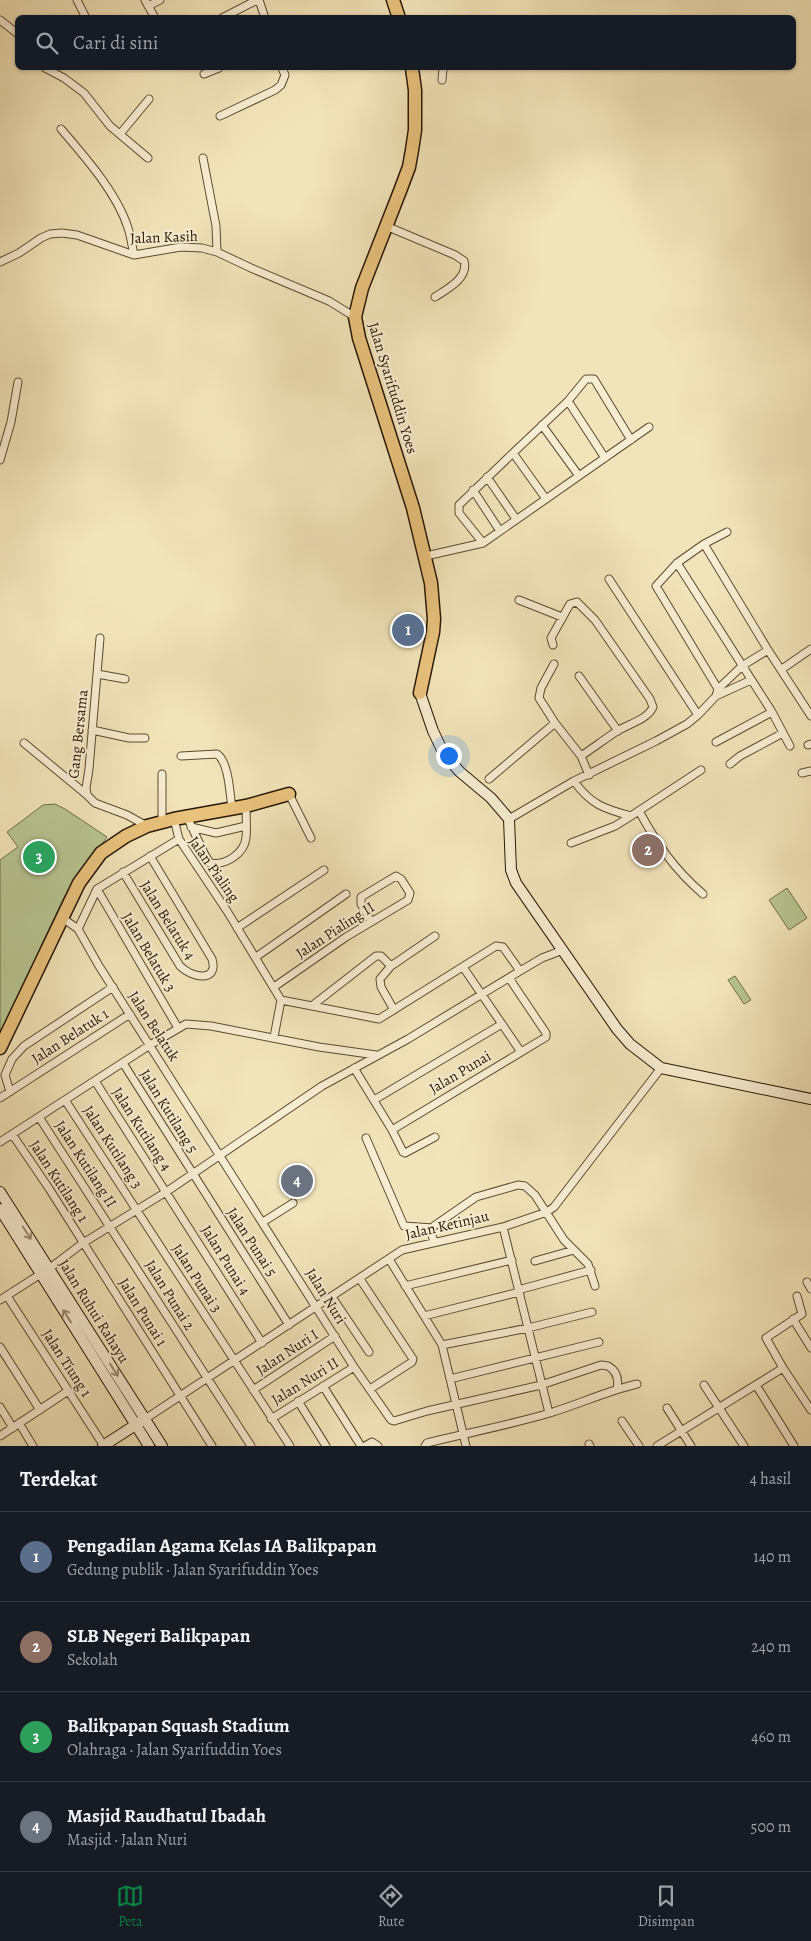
<!DOCTYPE html>
<html lang="id">
<meta charset="utf-8">
<style>
:root{--surface:#171b24;--page:#242831;--text:#f1f3f6;--muted:#9ea1a6;--line:#363941;--accent:#0b8043}
body{margin:0;font-family:Alegreya,serif;background:var(--page);color:var(--text)}
.you{position:absolute;left:448px;top:755px;width:18px;height:18px;margin:-12px;border:4px solid #fff;border-radius:50%;background:#1a73e8;box-shadow:0 0 0 8px #1a73e833}
.badge{display:grid;place-items:center;width:32px;height:32px;border-radius:50%;background:var(--accent);color:#fff;font-size:16px;font-weight:700}
.pin{position:absolute;translate:-50% -50%;border:2px solid #fff;box-shadow:0 1px 5px #0006}
.list{margin:0;padding:0;list-style:none}
h2{display:flex;justify-content:space-between;align-items:center;height:65px;margin:0;padding:0 20px;font-size:21px}
h2 small{font-size:16px;font-weight:400;color:var(--muted)}
.list li{display:grid;grid-template-columns:32px 1fr auto;gap:15px;align-items:center;box-sizing:border-box;height:90px;padding:0 20px;border-top:1px solid var(--line)}
.list b{display:block;font-size:19px;white-space:nowrap}
.list p{margin:0;font-size:16px;white-space:nowrap;color:var(--muted)}
.list em{font-size:16px;font-style:normal;color:var(--muted)}
.icon{flex:none;width:28px;height:28px;fill:none;stroke:currentColor;stroke-width:2;stroke-linecap:round;stroke-linejoin:round}
.map{position:relative;flex:none;width:811px;height:1446px;overflow:hidden}
.search{position:absolute;background:var(--surface);box-shadow:0 1px 4px #0004;left:15px;right:15px;top:15px;height:55px;display:flex;align-items:center;gap:12px;box-sizing:border-box;padding:0 18px;border-radius:8px;color:var(--muted);font-size:19px}
.sheet{height:425px;background:var(--surface)}
nav{display:flex;justify-content:space-around;align-items:center;box-sizing:border-box;height:70px;border-top:1px solid var(--line);background:var(--surface);font-size:14px;color:var(--muted)}
nav a{display:grid;justify-items:center;gap:2px}
nav .on{color:var(--accent)}
.map>svg:first-child{display:block}
</style>
<div class="map">
<svg width="811" height="1446" viewBox="0 0 811 1446">
<rect width="100%" height="100%" fill="#f2e4ba"/>
<filter id="stains"><feTurbulence type="fractalNoise" baseFrequency=".004" numOctaves="4"/><feColorMatrix values="0 0 0 0 .2 0 0 0 0 .09 0 0 0 0 .02 0 0 0 .5 -.17"/></filter>
<radialGradient id="worn" r=".72"><stop offset=".6" stop-color="#630" stop-opacity="0"/><stop offset="1" stop-color="#630" stop-opacity=".3"/></radialGradient>
<path fill="#b7c592" stroke="#706e49" d="M55 804 65 809 107 837 64 897 0 1035V860L18 847 7 832 43 805Z
M787 888 807 918 789 930 769 900Z
M735 976 751 1000 744 1004 728 980Z"/>
<g fill="none" stroke-linecap="round" stroke-linejoin="round">
<defs>
<path id="street" d="M77 0 86 18
M145 0 155 18
M259 0 265 18
M148 6 160 0
M222 18 257 0
M0 20 18 34
M45 68 64 78 84 93 110 126 148 158
M204 74 219 68
M442 80 443 68
M220 116 275 90 281 85 285 75 282 68
M61 129C85 157 117 193 128 228 131 237 132 246 134 255
M120 134 149 99
M203 158 216 226 217 252
M386 226 455 255 464 261C469 278 447 289 435 297
M0 262 19 253 41 238 50 234 62 233 77 235 134 255 181 247 202 248 217 252 251 268 329 301 355 317
M568 401 586 379H594L631 440
M542 425 579 476
M513 453 568 401 605 458
M0 460 11 422 18 382
M487 477 516 519
M473 490 500 531
M727 532 704 544 768 650 811 716
M483 543 459 513V505L513 453 546 499
M704 544 677 563 656 586 718 689
M426 556 483 543 649 427
M677 563 772 712 790 746
M609 579 698 715
M519 600 562 617
M100 638 89 769 86 788 87 795 95 803 127 815 147 826
M553 645 551 638 570 604 577 602 595 620 650 699 653 707C648 719 629 724 617 731 605 739 593 748 581 756L555 723 539 698 541 688 554 664
M782 669 811 649
M97 674 125 679
M579 676 618 731
M716 696 751 680
M92 730 129 738H145
M716 742 772 712
M24 743 87 795
M808 745 811 744
M181 756 217 754C229 762 230 795 232 809
M581 756 589 775
M730 764 740 756 783 733
M802 773 811 771
M489 779 555 723
M574 781C590 804 604 809 631 816L701 770
M289 794 311 838
M639 811C657 844 674 869 703 894
M187 817 205 855 210 863C225 866 244 854 246 838 247 828 246 817 246 806
M174 819 179 839
M509 819 574 781 656 741 687 724 698 715 716 696 718 689 742 666 768 650
M162 823V774
M191 827 216 833 246 826
M571 843 615 826 631 816
M123 872 180 966C193 979 219 982 212 959L150 856
M97 889 178 1028
M61 917 78 929 99 966 354 1367 391 1420 394 1421 427 1411 541 1385 601 1365 608 1366C617 1371 619 1379 617 1389
M237 928 324 870
M78 929 97 889 179 839 227 911 281 1000 274 1037
M256 957 346 894
M463 967 521 1052
M274 987 346 937 408 900 410 893 401 879 396 876 361 897V904L371 921
M281 1000 379 1019 496 946 503 947 520 971
M313 1005 376 956H381L391 966
M394 1010 381 987 380 979 391 966 435 936
M123 1063 289 1325
M354 1068 392 1130 546 1037V1033L509 978
M95 1081 262 1343
M10 1092 5 1075 12 1059 24 1046 113 987
M0 1098 130 1014
M65 1100 290 1446
M374 1100 502 1024
M39 1117 251 1446
M392 1130 403 1152 405 1153 435 1137
M12 1134 50 1190 212 1446
M366 1138 404 1226 433 1228
M0 1142 150 1045 186 1024 211 1026 319 1047 376 1055
M263 1222 293 1203
M503 1227 549 1413
M434 1242 431 1232 434 1226 476 1197 518 1185 525 1186 535 1195 564 1240 588 1264 595 1286
M389 1259 442 1345 466 1446
M535 1261 574 1250
M360 1279 413 1359 412 1362 370 1389
M807 1282 811 1289
M405 1286 512 1260
M518 1290 591 1270
M7 1296 104 1446
M332 1297 369 1352
M0 1300 50 1268 83 1243 166 1192 322 1086 408 1039 520 971 542 958 563 950
M424 1316 519 1292
M793 1319 811 1348
M442 1345 528 1328 592 1312
M0 1347 40 1410
M783 1368 811 1410
M450 1379 599 1342
M704 1385 744 1446
M756 1385 794 1446
M323 1386 361 1446
M253 1390 335 1336
M298 1401 326 1446
M0 1407 13 1428
M667 1408 691 1446
M145 1419 402 1250 503 1227 547 1212 554 1207 661 1068
M271 1419 354 1367
M622 1421 639 1446
M19 1423 33 1446
M0 1436 68 1391
M589 1444 590 1446
M365 1446 372 1442 378 1446
M425 1446 427 1443C467 1433 509 1425 550 1413 579 1404 607 1391 637 1384
M657 1446 783 1368 766 1338 802 1314 797 1296"/>
<path id="secondary" d="M420 693 433 731 444 754 460 772 491 798 509 819 511 870 516 883 617 1029 630 1044 661 1068 811 1099
M0 1192 162 1446
M0 1209 149 1446
M103 1446 140 1422"/>
<path id="highway" d="M393 0 399 18
M412 68 415 90V130L412 150 409 167 400 191 362 288 355 317 359 338 413 508 431 583 434 619 433 632 420 693
M0 1048 79 883 101 853 126 836 147 826 174 819 246 806 289 794"/>
</defs>
<use href="#street" stroke="#5c4a2e" stroke-width="9"/>
<use href="#secondary" stroke="#2a1600" stroke-width="12"/>
<use href="#highway" stroke="#2a1600" stroke-width="15"/>
<use href="#street" stroke="#f7edd2" stroke-width="7"/>
<use href="#secondary" stroke="#f7edd2" stroke-width="10"/>
<use href="#highway" stroke="#e9c27d" stroke-width="12"/>
</g>
<defs><path id="oneway-shaft" d="M-6 0H5M1.5-3L5.5 0L1.5 3" fill="none" stroke-width="1.6" stroke-linecap="round" stroke-linejoin="round" transform="scale(1.25)"/></defs>
<g stroke="#9b8c74">
<use href="#oneway-shaft" transform="translate(27 1233) rotate(57)"/>
<use href="#oneway-shaft" transform="translate(67 1316) rotate(-122)"/>
<use href="#oneway-shaft" transform="translate(114 1370) rotate(58)"/>
</g>
<g text-anchor="middle" stroke-width="4" stroke-linejoin="round" paint-order="stroke">
<g font-size="15" fill="#2a1600" stroke="#f7edd2">
<text transform="translate(164 237) rotate(-2)" y="5">Jalan Kasih</text>
<text transform="translate(393 388) rotate(73)" y="5">Jalan Syarifuddin Yoes</text>
<text transform="translate(78 734) rotate(-84)" y="5">Gang Bersama</text>
<text transform="translate(214 869) rotate(55)" y="5">Jalan Pialing</text>
<text transform="translate(168 920) rotate(58)" y="5">Jalan Belatuk 4</text>
<text transform="translate(335 930) rotate(-33)" y="5">Jalan Pialing II</text>
<text transform="translate(149 952) rotate(59)" y="5">Jalan Belatuk 3</text>
<text transform="translate(154 1026) rotate(57)" y="5">Jalan Belatuk</text>
<text transform="translate(70 1036) rotate(-33)" y="5">Jalan Belatuk 1</text>
<text transform="translate(460 1072) rotate(-31)" y="5">Jalan Punai</text>
<text transform="translate(169 1111) rotate(58)" y="5">Jalan Kutilang 5</text>
<text transform="translate(142 1129) rotate(57)" y="5">Jalan Kutilang 4</text>
<text transform="translate(113 1147) rotate(57)" y="5">Jalan Kutilang 3</text>
<text transform="translate(86 1164) rotate(57)" y="5">Jalan Kutilang II</text>
<text transform="translate(59 1181) rotate(57)" y="5">Jalan Kutilang 1</text>
<text transform="translate(447 1225) rotate(-13)" y="5">Jalan Ketinjau</text>
<text transform="translate(252 1242) rotate(57)" y="5">Jalan Punai 5</text>
<text transform="translate(226 1260) rotate(58)" y="5">Jalan Punai 4</text>
<text transform="translate(197 1278) rotate(57)" y="5">Jalan Punai 3</text>
<text transform="translate(170 1295) rotate(58)" y="5">Jalan Punai 2</text>
<text transform="translate(326 1296) rotate(58)" y="5">Jalan Nuri</text>
<text transform="translate(94 1311) rotate(58)" y="5">Jalan Ruhui Rahayu</text>
<text transform="translate(143 1312) rotate(58)" y="5">Jalan Punai 1</text>
<text transform="translate(287 1352) rotate(-33)" y="5">Jalan Nuri I</text>
<text transform="translate(67 1363) rotate(57)" y="5">Jalan Tiung 1</text>
<text transform="translate(305 1381) rotate(-32)" y="5">Jalan Nuri II</text>
</g>
</g>
<rect width="100%" height="100%" filter="url(#stains)"/>
<rect width="100%" height="100%" fill="url(#worn)"/>
</svg>
<div class="you"></div>
<div class="pin badge" style="left:408px;top:630px;background:#5c6f8a">1</div>
<div class="pin badge" style="left:648px;top:850px;background:#8d6e63">2</div>
<div class="pin badge" style="left:39px;top:857px;background:#2e9e5b">3</div>
<div class="pin badge" style="left:297px;top:1181px;background:#6b7280">4</div>
<div class="search"><svg class="icon" aria-label="search" viewBox="0 0 24 24"><circle cx="10" cy="10" r="6"/><path d="M15 15l6 6"/></svg>Cari di sini</div>
</div>
<section class="sheet">
<h2>Terdekat<small>4 hasil</small></h2>
<ul class="list">
<li><span class="badge" style="background:#5c6f8a">1</span><div><b>Pengadilan Agama Kelas IA Balikpapan</b><p>Gedung publik · Jalan Syarifuddin Yoes</p></div><em>140 m</em></li>
<li><span class="badge" style="background:#8d6e63">2</span><div><b>SLB Negeri Balikpapan</b><p>Sekolah</p></div><em>240 m</em></li>
<li><span class="badge" style="background:#2e9e5b">3</span><div><b>Balikpapan Squash Stadium</b><p>Olahraga · Jalan Syarifuddin Yoes</p></div><em>460 m</em></li>
<li><span class="badge" style="background:#6b7280">4</span><div><b>Masjid Raudhatul Ibadah</b><p>Masjid · Jalan Nuri</p></div><em>500 m</em></li>
</ul>
</section>
<nav>
<a class="on"><svg class="icon" aria-label="map" viewBox="0 0 24 24"><path d="M3 6l6-2 6 2 6-2v14l-6 2-6-2-6 2zM9 4v14M15 6v14"/></svg>Peta</a>
<a><svg class="icon" aria-label="directions" viewBox="0 0 24 24"><path d="M12 3l9 9-9 9-9-9zM9 14v-3h6M13 9l2 2-2 2"/></svg>Rute</a>
<a><svg class="icon" aria-label="saved" viewBox="0 0 24 24"><path d="M7 4h10v16l-5-4-5 4z"/></svg>Disimpan</a>
</nav>
